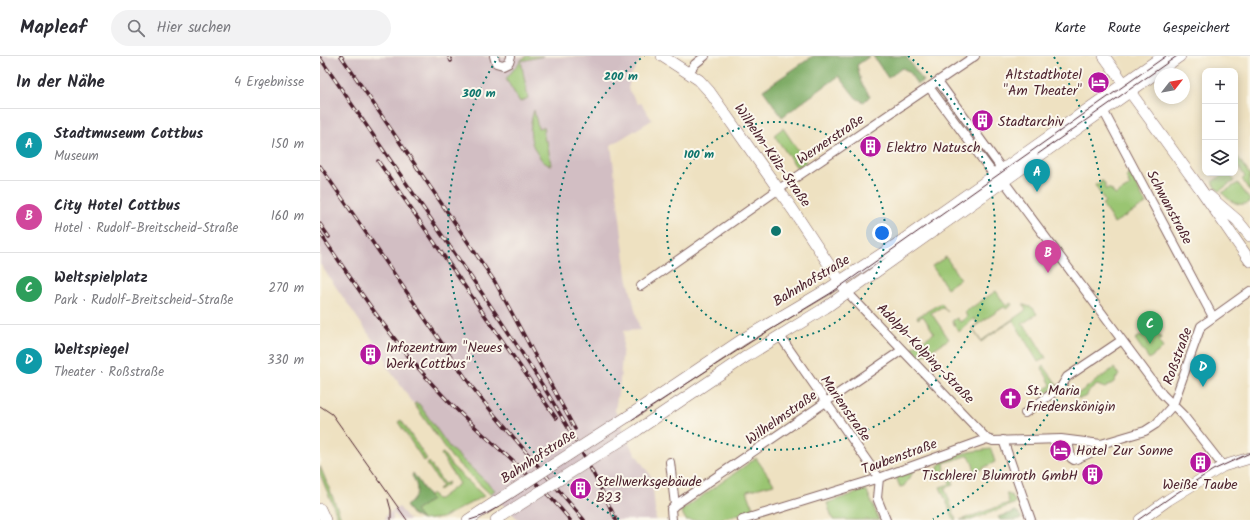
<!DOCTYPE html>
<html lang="de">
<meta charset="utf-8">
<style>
:root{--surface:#fff;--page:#f2f2f3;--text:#2b2b33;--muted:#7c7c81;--line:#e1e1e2;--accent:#b5179e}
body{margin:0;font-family:Kalam,sans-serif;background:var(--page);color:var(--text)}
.controls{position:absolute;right:12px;top:12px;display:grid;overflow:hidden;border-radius:8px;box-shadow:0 2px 10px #0003}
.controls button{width:36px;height:36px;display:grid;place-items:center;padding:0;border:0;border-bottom:1px solid var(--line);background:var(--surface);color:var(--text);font:20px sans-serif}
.compass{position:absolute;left:834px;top:12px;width:36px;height:36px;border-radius:50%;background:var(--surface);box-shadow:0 2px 10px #0003;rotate:59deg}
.you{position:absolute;left:562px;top:177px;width:14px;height:14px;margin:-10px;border:3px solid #fff;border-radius:50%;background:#1a73e8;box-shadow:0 0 0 6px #1a73e833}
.badge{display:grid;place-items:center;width:26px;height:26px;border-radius:50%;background:var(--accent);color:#fff;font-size:13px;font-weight:700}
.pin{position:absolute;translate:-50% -33px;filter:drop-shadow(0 1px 2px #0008)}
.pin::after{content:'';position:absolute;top:21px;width:14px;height:12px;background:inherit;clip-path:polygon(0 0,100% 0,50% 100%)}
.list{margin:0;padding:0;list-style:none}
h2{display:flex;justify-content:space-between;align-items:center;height:52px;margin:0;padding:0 16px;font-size:17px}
h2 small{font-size:13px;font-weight:400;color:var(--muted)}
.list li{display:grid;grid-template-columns:26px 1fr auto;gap:12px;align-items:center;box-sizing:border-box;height:72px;padding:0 16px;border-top:1px solid var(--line)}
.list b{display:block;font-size:15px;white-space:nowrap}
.list p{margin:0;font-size:13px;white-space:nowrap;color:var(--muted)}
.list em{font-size:13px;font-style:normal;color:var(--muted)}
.icon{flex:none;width:22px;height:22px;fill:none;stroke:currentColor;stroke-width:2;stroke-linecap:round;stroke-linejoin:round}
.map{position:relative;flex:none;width:930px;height:464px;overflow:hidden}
header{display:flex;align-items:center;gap:24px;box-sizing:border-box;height:56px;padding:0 20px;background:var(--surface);border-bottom:1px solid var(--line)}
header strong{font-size:19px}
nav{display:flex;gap:22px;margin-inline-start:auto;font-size:14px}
.search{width:280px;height:36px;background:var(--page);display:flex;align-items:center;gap:10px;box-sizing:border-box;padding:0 14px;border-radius:22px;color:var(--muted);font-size:15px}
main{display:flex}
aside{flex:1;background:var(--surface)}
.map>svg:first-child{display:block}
</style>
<header>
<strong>Mapleaf</strong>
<div class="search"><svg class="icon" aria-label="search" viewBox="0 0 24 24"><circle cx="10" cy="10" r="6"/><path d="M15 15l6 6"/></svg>Hier suchen</div>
<nav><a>Karte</a><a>Route</a><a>Gespeichert</a></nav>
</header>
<main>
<aside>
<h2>In der Nähe<small>4 Ergebnisse</small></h2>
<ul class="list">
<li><span class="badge" style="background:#0f9aa8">A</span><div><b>Stadtmuseum Cottbus</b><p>Museum</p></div><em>150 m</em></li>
<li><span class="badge" style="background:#d1479c">B</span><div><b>City Hotel Cottbus</b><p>Hotel · Rudolf-Breitscheid-Straße</p></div><em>160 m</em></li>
<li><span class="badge" style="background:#2e9e5b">C</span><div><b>Weltspielplatz</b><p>Park · Rudolf-Breitscheid-Straße</p></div><em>270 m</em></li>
<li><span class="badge" style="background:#0f9aa8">D</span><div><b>Weltspiegel</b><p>Theater · Roßstraße</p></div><em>330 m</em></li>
</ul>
</aside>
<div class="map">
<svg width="930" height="464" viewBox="0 0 930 464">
<rect width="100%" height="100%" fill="#fbf7ec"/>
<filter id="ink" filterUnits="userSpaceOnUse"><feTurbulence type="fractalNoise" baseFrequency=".025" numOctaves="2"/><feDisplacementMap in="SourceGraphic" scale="8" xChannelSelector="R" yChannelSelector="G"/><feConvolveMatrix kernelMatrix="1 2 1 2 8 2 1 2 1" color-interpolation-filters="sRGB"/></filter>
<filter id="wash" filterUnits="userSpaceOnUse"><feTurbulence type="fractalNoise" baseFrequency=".012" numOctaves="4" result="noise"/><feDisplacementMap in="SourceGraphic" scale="16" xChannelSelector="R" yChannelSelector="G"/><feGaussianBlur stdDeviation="0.9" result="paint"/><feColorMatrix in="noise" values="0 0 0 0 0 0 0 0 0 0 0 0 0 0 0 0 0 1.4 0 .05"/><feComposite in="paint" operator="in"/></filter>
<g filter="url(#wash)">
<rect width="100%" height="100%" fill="#eee1c1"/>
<path fill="#d2bec3" d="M0 0 322 1 311 19 308 33 318 48 321 47 332 64 291 89 307 220 320 274 304 275 300 325 295 354 309 388 332 422 336 464H199L150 418 97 352 65 308 68 306 0 208Z
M79 451 90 464H79L73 456V464H65L66 459Z"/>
<path fill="#9ac572" stroke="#72724e" d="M207 0H224L201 5 208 42 200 46 186 23 202 3Z
M214 54 218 72 224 71 225 75 223 76 225 85H227L231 109C226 109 222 105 219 100 208 86 209 70 214 54Z
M463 72 486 106 477 112 454 79Z
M915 97 930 119V136L922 123 925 121 917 108 919 107 915 101Z
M808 116H809L826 148 794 167 782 148 785 146 775 129 777 127 779 129 781 125H783L785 128V133H791L795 139 810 130 808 126 809 125 806 122 808 119Z
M906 117H908L914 125 899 135 892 126Z
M918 127 930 144V146C919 152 910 145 902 137Z
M626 201 640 223 627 232 612 210Z
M676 235 686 250 691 247 692 249 686 253 684 251 652 272 661 285 706 254 703 249H704L713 252 717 258 702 268 710 276 726 302 718 306 693 264 661 286 652 272 658 268 654 262 639 276 632 265 637 262 640 266 647 261 645 256Z
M621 247 628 256 622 251 611 257 629 283 601 301 592 292 614 277 603 260 598 263 597 261Z
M835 272 841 282 839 286 843 292 829 303 815 283Z
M724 310 738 330 726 337 722 336 731 329 722 312Z
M794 312 799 319 795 323 794 326 785 332 777 329 768 336 767 340 759 343 756 339Z
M96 347 99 348 130 392 175 434 170 438 132 402 94 348Z
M81 364 107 403 104 405 78 366Z
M671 393 675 406 655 416 632 424 633 429 625 432 636 464H634L620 431 630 428 629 423 655 414 649 399 624 407 625 413 619 420 618 410C629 397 655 395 671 393Z
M123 397 132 410 164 440 122 462 102 464 95 455 111 444 108 440 112 437 116 443H119L139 428 121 398Z
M436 402 454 428 427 435 434 454 397 464H366L361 455Z
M109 406 124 428 129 426 128 428 119 434 118 433 122 430 107 408Z
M0 410 22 464H19L0 418Z
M590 415H594L584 430 580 431 576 421Z
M545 434 547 435 559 464H513L507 447Z
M686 437 692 440 696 447 651 464H640L689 447Z"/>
<path fill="#7baa64" stroke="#626448" d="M493 0H550L537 9 541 26 550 40 544 46 536 42 519 20 462 61 443 34Z
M553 0H586L603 25 597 28 588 15 582 12 568 22Z
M93 417 111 444 95 455 102 464 93 459 86 450C98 442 100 432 92 420Z
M696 455 702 462 696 464H680L678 461Z"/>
</g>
<g filter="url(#ink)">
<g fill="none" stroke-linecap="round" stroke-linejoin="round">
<defs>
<path id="street" d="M174 0 176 7 183 9 189 6 191 0
M369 16 375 8 385 0
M618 25 679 109 678 116 686 128 842 338 863 359 903 410
M609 31 671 115 678 116
M783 54 893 261
M321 230 459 133 655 0
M527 236 667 383
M460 280 559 422 557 442 566 464
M705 357 741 331 747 321 802 284
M683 384 711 464
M748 384 751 402 754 404 775 395 781 388
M350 406 355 449 351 453 352 464
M355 449 582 294
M422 464 559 422 667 383 673 385 741 383 781 388 825 375 836 368 853 349 881 270 930 235"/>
<path id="secondary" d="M342 0 379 24 389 35 473 154 523 230
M784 0 879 131 930 205
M889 140 917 164 930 180
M307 361 423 283 508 233 580 186 843 0
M316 375 427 300 505 252 860 0
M0 453 5 464
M148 464 177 445
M176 464 185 458
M820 464 848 444 903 410 930 402"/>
</defs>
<use href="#street" stroke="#836360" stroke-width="10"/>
<use href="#secondary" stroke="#836360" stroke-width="12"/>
<use href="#street" stroke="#fff" stroke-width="8"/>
<use href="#secondary" stroke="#fff" stroke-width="11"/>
<path stroke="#4a1f2b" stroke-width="1" d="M718 98 857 0
M0 350 12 358 87 464
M68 443 71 454V464
M150 464 162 460 180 450 432 285 511 237 846 0
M818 464 855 438 893 414 930 397"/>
<defs>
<path id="rail" d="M21 0 175 226 255 373
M129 0 131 5
M0 2C45 68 90 133 135 198 194 283 253 370 296 464
M58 105 236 362
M0 110 152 331 172 356 264 464
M0 168 9 181
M0 177C40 236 79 295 129 346 168 386 215 420 250 464"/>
</defs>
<use href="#rail" stroke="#4a1f2b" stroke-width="3.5"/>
<use href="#rail" stroke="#fbf7ec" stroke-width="2" stroke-dasharray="6" stroke-linecap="butt"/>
<defs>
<path id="secondary-bridge" d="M177 445 307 361
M185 458 316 375"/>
</defs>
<use href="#secondary-bridge" stroke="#836360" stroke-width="12" stroke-linecap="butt"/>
<use href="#secondary-bridge" stroke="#fff" stroke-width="11"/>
</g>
</g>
<g fill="none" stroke="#0f766e" stroke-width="2" stroke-dasharray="2 4">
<circle cx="456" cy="175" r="109"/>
<path d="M588 0A219 219 0 1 1 324 0"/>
<path d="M299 463A328 328 0 0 1 178 1M734 1A328 328 0 0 1 613 463"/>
</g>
<defs>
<symbol id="hotel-disc" viewBox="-11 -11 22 22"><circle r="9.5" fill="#b5179e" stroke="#fbf7ec"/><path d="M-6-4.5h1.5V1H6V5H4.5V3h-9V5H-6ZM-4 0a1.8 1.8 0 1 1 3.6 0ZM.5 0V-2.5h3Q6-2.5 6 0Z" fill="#fff"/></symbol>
<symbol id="building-disc" viewBox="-11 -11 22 22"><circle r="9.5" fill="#b5179e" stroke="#fbf7ec"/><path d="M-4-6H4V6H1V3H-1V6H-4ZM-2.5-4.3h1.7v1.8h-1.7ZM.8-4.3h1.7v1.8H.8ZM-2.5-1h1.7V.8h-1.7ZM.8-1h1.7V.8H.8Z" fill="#fff"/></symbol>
<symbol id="church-disc" viewBox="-11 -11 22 22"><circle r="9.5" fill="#b5179e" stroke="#fbf7ec"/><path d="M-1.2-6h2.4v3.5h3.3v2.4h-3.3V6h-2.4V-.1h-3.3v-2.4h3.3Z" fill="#fff"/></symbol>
</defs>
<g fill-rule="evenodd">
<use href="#hotel-disc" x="766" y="14" width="25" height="25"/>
<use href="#building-disc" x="650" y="52" width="25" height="25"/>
<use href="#building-disc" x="538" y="78" width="25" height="25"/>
<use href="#building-disc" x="38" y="286" width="25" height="25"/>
<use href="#church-disc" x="678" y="330" width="25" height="25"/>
<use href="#hotel-disc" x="728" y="382" width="25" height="25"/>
<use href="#building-disc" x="868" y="394" width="25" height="25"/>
<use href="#building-disc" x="760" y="406" width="25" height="25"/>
<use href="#building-disc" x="248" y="420" width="25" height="25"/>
</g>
<g text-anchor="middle" stroke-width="4" stroke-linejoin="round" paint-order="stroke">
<g font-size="14" fill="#4a1f2b" stroke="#fbf7ec" text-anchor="start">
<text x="762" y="23" text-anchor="end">Altstadthotel<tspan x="762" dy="16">"Am Theater"</tspan></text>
<text x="678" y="70">Stadtarchiv</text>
<text x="566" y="96">Elektro Natusch</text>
<text x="66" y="296">Infozentrum "Neues<tspan x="66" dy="16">Werk Cottbus"</tspan></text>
<text x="706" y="339">St. Maria<tspan x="706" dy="16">Friedenskönigin</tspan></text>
<text x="756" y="399">Hotel Zur Sonne</text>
<text x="758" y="424" text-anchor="end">Tischlerei Blumroth GmbH</text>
<text x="276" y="430">Stellwerksgebäude<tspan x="276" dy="16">B23</tspan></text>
<text x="880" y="433" text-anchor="middle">Weiße Taube</text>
</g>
<g font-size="14" fill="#4a1f2b" stroke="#fbf7ec">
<text transform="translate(510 83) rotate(-34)" y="5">Wernerstraße</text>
<text transform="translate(453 99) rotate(55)" y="5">Wilhelm-Külz-Straße</text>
<text transform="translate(850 151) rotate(62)" y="5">Schwanstraße</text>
<text transform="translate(491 224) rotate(-31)" y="5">Bahnhofstraße</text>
<text transform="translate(606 297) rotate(46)" y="5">Adolph-Kolping-Straße</text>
<text transform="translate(857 300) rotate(-70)" y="5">Roßstraße</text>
<text transform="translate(526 352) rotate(55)" y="5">Marienstraße</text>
<text transform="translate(461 361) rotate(-35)" y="5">Wilhelmstraße</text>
<text transform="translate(218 400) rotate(-33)" y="5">Bahnhofstraße</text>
<text transform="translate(579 400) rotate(-20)" y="5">Taubenstraße</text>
</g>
</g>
<circle cx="456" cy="175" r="6" fill="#0f766e" stroke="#fbf7ec" stroke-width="2"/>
<g font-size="12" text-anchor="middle" font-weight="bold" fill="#0f766e" stroke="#fbf7ec" stroke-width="4" stroke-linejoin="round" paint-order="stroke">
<text x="301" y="24">200 m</text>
<text x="159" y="41">300 m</text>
<text x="379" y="102">100 m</text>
</g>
</svg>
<div class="controls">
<button>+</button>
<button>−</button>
<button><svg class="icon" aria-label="layers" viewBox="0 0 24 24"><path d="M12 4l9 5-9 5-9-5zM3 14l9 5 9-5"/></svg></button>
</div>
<svg class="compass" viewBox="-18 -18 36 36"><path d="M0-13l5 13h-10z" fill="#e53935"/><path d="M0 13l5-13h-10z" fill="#7c7c81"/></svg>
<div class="you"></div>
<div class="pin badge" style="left:717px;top:136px;background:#0f9aa8">A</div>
<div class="pin badge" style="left:728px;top:217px;background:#d1479c">B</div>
<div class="pin badge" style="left:830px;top:288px;background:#2e9e5b">C</div>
<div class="pin badge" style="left:883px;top:331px;background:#0f9aa8">D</div>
</div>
</main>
